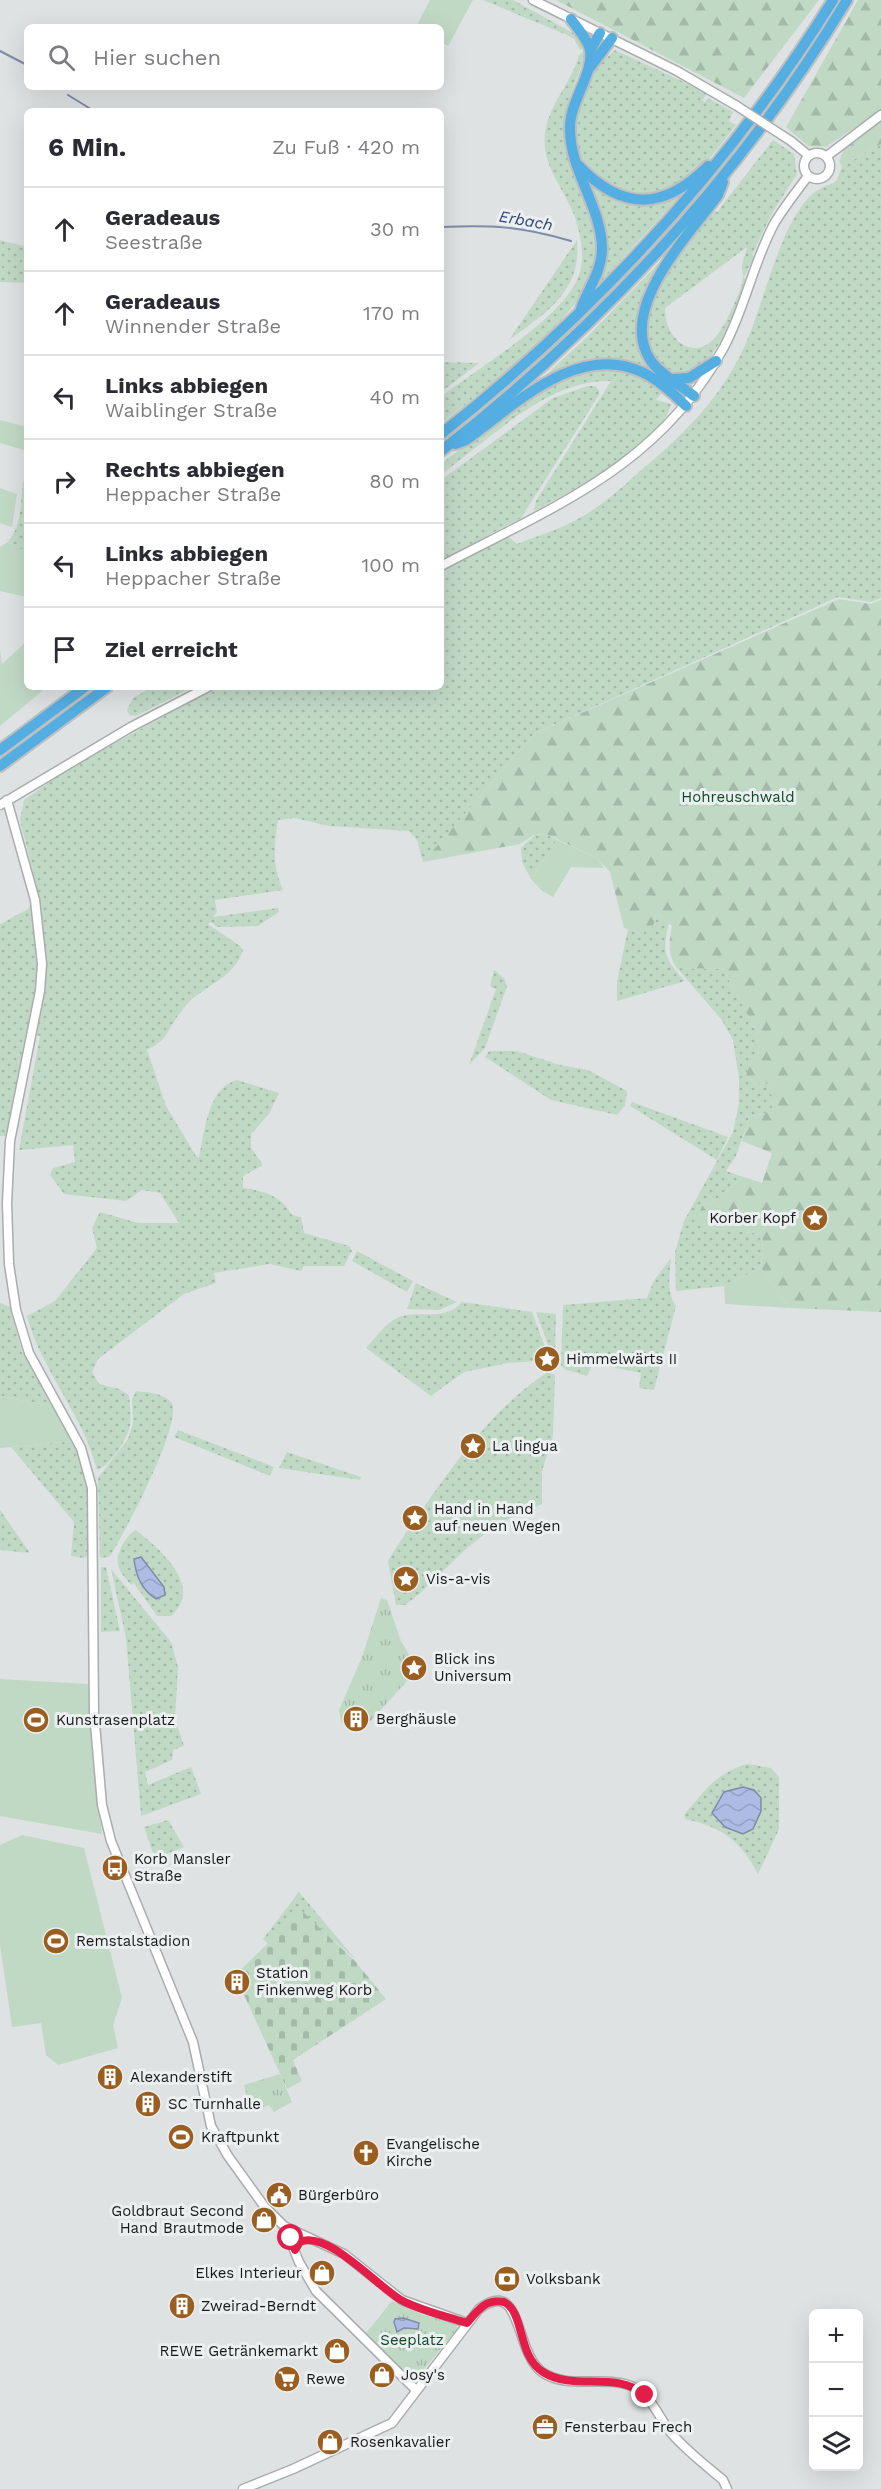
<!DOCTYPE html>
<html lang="de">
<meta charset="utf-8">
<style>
:root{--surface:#fff;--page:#f7f7f7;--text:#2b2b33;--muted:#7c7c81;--line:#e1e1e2}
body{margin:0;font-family:"Work Sans",sans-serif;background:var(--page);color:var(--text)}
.controls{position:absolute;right:18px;bottom:18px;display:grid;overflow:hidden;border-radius:9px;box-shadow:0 6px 24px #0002}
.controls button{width:54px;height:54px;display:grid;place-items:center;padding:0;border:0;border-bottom:2px solid var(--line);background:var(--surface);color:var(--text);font:30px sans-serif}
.stop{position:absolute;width:18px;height:18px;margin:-14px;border:4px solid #e11d48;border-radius:50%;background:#fff}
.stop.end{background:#e11d48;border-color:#fff;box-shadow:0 2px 6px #0008}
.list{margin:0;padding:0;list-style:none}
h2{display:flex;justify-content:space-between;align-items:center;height:78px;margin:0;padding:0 24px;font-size:26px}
h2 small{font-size:20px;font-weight:400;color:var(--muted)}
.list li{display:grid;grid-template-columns:39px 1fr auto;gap:18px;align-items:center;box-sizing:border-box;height:84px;padding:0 24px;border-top:2px solid var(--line)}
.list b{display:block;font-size:22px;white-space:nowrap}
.list p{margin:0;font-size:20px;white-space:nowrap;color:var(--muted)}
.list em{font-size:20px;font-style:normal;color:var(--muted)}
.icon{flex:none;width:33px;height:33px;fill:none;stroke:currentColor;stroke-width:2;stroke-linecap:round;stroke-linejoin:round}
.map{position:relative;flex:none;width:881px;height:2489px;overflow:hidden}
.search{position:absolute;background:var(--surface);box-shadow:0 6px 24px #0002;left:24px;top:24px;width:420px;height:66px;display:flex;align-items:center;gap:15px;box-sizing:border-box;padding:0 21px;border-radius:9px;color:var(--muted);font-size:22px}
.panel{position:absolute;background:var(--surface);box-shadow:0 6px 24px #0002;left:24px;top:108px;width:420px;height:582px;border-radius:9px}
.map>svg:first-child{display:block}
</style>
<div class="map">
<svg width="881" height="2489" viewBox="0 0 881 2489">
<defs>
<pattern id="grass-dots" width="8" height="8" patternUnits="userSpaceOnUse" patternTransform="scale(1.5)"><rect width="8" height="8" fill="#c0d9c5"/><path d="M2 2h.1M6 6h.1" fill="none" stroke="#a4baa9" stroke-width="1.8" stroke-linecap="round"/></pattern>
<pattern id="forest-firs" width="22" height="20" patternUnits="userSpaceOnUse" patternTransform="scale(1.5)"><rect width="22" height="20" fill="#c0d9c5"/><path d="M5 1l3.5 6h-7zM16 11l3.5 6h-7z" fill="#a4baa9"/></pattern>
<pattern id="cemetery-stones" width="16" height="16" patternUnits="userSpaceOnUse" patternTransform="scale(1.5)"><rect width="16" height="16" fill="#c0d9c5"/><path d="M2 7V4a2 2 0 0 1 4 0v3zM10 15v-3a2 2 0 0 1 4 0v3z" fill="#a4baa9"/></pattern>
<pattern id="park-tufts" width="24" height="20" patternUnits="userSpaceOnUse" patternTransform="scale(1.5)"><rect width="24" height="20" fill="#c0d9c5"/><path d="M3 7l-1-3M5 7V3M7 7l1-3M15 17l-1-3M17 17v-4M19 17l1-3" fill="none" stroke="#a4baa9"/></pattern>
<pattern id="water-waves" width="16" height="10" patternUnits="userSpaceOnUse" patternTransform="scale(1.5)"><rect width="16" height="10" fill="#adbce4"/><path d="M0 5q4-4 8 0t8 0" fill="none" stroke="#94a1c3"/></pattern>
</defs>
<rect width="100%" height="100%" fill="#dee2e3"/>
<path fill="url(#grass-dots)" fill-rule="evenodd" d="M483 0H513L573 33 583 47 580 50 574 39 567 35Z
M615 50 699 89 707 94 702 100 705 102 708 98 733 112 729 121 736 125C719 147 702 171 679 186 636 214 569 176 574 124 577 101 589 81 600 60L603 61Z
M583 52 585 57C576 82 562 108 564 135 567 180 608 220 596 266 583 317 483 390 441 424V397C479 367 555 323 576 282 587 261 581 235 574 215 564 188 541 165 545 134 548 105 572 82 579 55Z
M773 140 794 154 797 174 772 213 752 255 754 257 744 277 746 281C734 311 724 346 699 369 670 396 638 343 645 317 656 277 689 242 713 209L717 212ZM747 247C746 253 743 259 742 265 741 269 744 274 743 278 742 290 725 325 718 334 695 365 664 339 665 308Z
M881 144V598L871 602 838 597 534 734 423 862 417 840 409 831 329 826 295 818 278 820C274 846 272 866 283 890L215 900 217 912 213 917 278 908 279 912 258 926 217 927 211 922 208 924 240 946 243 950C233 981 201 985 183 1009 167 1028 171 1038 147 1050L166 1106 196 1156 199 1157C205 1132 207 1088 237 1080L279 1093 269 1114 251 1134V1148L263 1165 243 1176V1188C265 1191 281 1196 292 1215L301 1217 304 1233 349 1246 352 1251 344 1266H304L301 1271 270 1264 214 1273 216 1283 184 1294 98 1359 92 1372 99 1384 119 1389 129 1395C130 1405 131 1415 130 1425 128 1439 110 1466 97 1470 83 1414 42 1372 27 1316L55 1301 97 1248 92 1228 100 1212 138 1223H179L160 1193 142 1190 126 1201 64 1194 50 1175 53 1168 75 1162 73 1145 19 1150 40 1036 26 1033 7 1136H0V924L28 909 38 891 20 820 24 800 68 769 217 687H441V571L508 536 517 544C537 536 558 530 576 520 599 508 619 490 638 473 682 436 721 399 745 345 763 308 782 212 818 190 824 185 831 186 837 180L842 166Z
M584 177 612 197 664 200 682 194 598 285 602 271Z
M0 240 27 247V283L0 282Z
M577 240C582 291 546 313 509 340Z
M679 242C661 269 621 314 641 348 650 365 670 380 682 394L621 362 536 384 587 337Z
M441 362 479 363 441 392Z
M610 368C631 372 647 379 663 392L656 400 671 404C663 443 568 493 534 511L536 501 611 381C547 379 491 439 441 474V464C493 426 545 374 610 368Z
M587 386H595L599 390V395L521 518 441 560V480L553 398Z
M23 481 27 482V552L8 542C23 523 20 504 23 481Z
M152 687H193L136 716 129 715 127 710 133 698Z
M546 834 557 840 531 879 522 862 521 848 535 835Z
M658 915 669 923C662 952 664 959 685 981L617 1001V982L628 929 638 932Z
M677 968 723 969 756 1030 759 1052 748 1064 751 1083 771 1084 773 1112 750 1116 736 1156 726 1171 744 1177C726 1189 725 1198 703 1205L702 1227 763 1234 761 1268 724 1286 676 1291 675 1252 684 1221 733 1132 739 1103V1078L733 1040 721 1019Z
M494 970 504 978 507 986 485 1048 469 1065 496 989 490 986Z
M489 1051H517L560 1065 588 1070 627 1091 625 1106 617 1115 551 1100 485 1057Z
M632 1102 728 1137 717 1160 630 1106Z
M357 1251 413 1281 407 1292 352 1261Z
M671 1258C670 1273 666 1293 676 1306L654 1390 639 1388 641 1373 597 1364 591 1367 587 1376 564 1369 561 1365 563 1305 647 1298 653 1282Z
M416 1283 457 1302 439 1310 407 1309Z
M462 1302 532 1312 550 1360 508 1363 464 1372 431 1396 366 1348C376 1337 388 1320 402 1316 423 1311 446 1321 462 1302Z
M0 1303 10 1307 22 1352 56 1407 0 1396Z
M536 1312 556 1314 555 1351 550 1350Z
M548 1372 555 1375 553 1435 542 1471V1504L516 1515 486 1533 467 1548 418 1595 405 1605H396L388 1561 397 1546C440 1485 484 1413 548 1372Z
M136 1391C146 1392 163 1393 171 1402 185 1420 123 1536 110 1556L103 1558 100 1557 98 1478 128 1439 133 1424 132 1399Z
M178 1430 274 1467 270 1476 174 1437Z
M75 1441 89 1487V1555L84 1558 71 1556 74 1522 11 1447Z
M287 1452 361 1477 360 1480 279 1468Z
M0 1510 30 1553 0 1550Z
M136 1530C159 1549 205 1586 171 1616H157L134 1583 131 1585C126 1579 119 1572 118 1564 116 1553 127 1534 136 1530Z
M101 1567H106L120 1631 101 1632Z
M111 1569 171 1642 178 1667 175 1719 184 1746 173 1750 172 1760 145 1772 148 1785 191 1767 201 1794 141 1816 126 1638Z
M747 1764 771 1768 779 1777V1829L758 1874C740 1840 723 1828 686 1819L684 1815C704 1791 715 1774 747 1764Z
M168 1820 184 1847 155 1859 144 1827Z
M299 1892 356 1960 302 1912 268 1944 263 1939Z"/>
<path fill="url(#forest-firs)" d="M556 0H819L744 98Z
M858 0H881V110L826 147 808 146 786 127Z
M881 120V144L842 166 839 161 845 146Z
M839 599 871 604 881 600V1312L790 1308 761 1268 763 1234 702 1227 696 1218 703 1205C725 1198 726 1189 744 1177L762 1183 772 1153 742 1141 750 1116 773 1112 771 1084 750 1083 746 1078 748 1064 759 1052 756 1030 723 969 677 968C667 954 669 942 672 926L658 915 650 931 638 932 624 928 610 872 597 858 546 834 534 835 520 844 423 862 534 734Z"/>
<path fill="url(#cemetery-stones)" d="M302 1911 355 1961 386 1999 293 2060 302 2081 287 2089 235 1975Z"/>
<path fill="url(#park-tufts)" d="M381 1598 387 1600 401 1641 418 1669 368 1724 360 1729 350 1730 341 1722 339 1710 362 1657Z
M280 2074 292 2102 274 2112 269 2105 250 2111 244 2085Z
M392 2301 424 2315 453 2322 458 2328 415 2380 405 2376 366 2333Z"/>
<path fill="#c0d9c5" d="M430 0H473L448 46 441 42V27H416Z
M0 420 27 427V451L0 443Z
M0 488 17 494 12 527 0 523Z
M8 542 27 552V597L0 591V547Z
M27 641V687H47L0 726V650L2 664Z
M557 840 597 858 604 868 571 867 553 897 541 890 531 879Z
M761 1268 790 1308 725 1304 724 1286Z
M0 1396 56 1407 75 1441 0 1448Z
M0 1679 88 1684 102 1834 0 1816Z
M22 1835 84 1848 122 1998 113 2025 118 2048 58 2065 46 2055 41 2023 12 2027 0 1945V1845Z"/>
<path fill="url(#water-waves)" stroke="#808ba7" stroke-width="1.5" d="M141 1557 164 1587 165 1595 156 1599C141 1589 136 1576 134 1559Z
M743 1787 754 1790 761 1798V1811L753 1829 743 1834 725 1827 712 1813 724 1792Z
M403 2318 419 2323 418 2329 404 2328 397 2332 394 2322 395 2319Z"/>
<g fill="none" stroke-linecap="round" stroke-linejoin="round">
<path stroke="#808ba7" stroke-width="2" d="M0 51 27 65
M68 95 94 111
M441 227C493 225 520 226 571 241"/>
<defs>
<path id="tertiary" d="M533 0 677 71 737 106
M791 141 808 155
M804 166a13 13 0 1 1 26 0a13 13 0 1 1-26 0Z
M827 156 881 115
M441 566C555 506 660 466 724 347 745 308 753 263 774 224 784 207 797 191 808 176
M7 800 35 900 42 964 40 991 10 1141 7 1203 9 1264 16 1310 29 1353 81 1448 92 1488 94 1712 102 1805 111 1841 193 2042 211 2126 228 2156 264 2206 284 2226 344 2254 402 2300 467 2323
M0 805 131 727 208 687
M285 2228 299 2262 316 2291 415 2389
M243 2489 293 2469 392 2423 479 2309C523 2276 514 2352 542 2372 567 2390 604 2375 631 2386 651 2393 659 2419 672 2434 687 2451 705 2465 723 2480L727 2489"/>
<path id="trunk" d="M571 19C577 28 588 39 590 50 594 74 569 102 570 129 570 171 601 206 602 248 602 273 587 289 580 312
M590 51 600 33
M588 70 612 38
M578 165C622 211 663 211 708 166
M673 379 689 378 716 361
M694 396C680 385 661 375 651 361 616 309 689 235 718 195L723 182
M441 434C596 311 728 168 833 0
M455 444 466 440C515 405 577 342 642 372 659 380 673 393 686 406
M441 451C602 325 741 175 847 0
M0 750 85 687
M0 766 107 687"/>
</defs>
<use href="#tertiary" stroke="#a9adad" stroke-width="11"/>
<use href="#trunk" stroke="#bebfbf" stroke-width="14"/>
<use href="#tertiary" stroke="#fff" stroke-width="8"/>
<use href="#trunk" stroke="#54aee2" stroke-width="10"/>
<defs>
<path id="tertiary-bridge" d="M737 106 791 141"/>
</defs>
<use href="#tertiary-bridge" stroke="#a9adad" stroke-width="11" stroke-linecap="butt"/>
<use href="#tertiary-bridge" stroke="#fff" stroke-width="8"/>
</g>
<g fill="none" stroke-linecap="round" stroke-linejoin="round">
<path stroke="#e11d48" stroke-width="8" d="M291 2238 295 2250 300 2242C327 2229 378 2287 401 2300 421 2311 446 2316 467 2323 477 2311 486 2298 504 2302 525 2312 517 2356 543 2372 574 2392 616 2370 645 2395"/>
</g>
<defs>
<symbol id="sight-disc" viewBox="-11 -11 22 22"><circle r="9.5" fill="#9a5f20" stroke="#ebeff0"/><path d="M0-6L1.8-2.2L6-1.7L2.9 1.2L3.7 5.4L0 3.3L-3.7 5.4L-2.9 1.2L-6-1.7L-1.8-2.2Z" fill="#fff"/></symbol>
<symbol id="building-disc" viewBox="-11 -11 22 22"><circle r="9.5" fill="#9a5f20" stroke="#ebeff0"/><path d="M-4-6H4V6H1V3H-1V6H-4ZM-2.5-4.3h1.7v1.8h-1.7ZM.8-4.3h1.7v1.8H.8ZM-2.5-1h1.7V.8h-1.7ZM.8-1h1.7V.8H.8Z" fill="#fff"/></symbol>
<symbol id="stadium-disc" viewBox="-11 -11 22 22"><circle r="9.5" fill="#9a5f20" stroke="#ebeff0"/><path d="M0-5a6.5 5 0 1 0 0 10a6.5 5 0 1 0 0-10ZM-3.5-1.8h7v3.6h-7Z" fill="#fff"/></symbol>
<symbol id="bus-disc" viewBox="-11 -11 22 22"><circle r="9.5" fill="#9a5f20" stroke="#ebeff0"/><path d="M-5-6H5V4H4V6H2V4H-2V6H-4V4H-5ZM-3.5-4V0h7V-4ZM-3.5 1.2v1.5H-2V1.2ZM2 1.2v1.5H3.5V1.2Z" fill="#fff"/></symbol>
<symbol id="church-disc" viewBox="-11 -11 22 22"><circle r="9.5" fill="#9a5f20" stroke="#ebeff0"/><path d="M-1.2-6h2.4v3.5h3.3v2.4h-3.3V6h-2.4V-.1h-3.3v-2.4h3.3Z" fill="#fff"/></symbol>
<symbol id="civic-disc" viewBox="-11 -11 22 22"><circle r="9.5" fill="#9a5f20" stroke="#ebeff0"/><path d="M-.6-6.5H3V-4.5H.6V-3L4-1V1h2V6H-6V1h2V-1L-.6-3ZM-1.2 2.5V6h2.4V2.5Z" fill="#fff"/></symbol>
<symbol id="shop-disc" viewBox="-11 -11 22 22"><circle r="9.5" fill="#9a5f20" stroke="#ebeff0"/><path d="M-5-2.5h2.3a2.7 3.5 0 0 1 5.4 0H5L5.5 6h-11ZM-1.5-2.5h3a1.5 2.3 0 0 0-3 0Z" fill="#fff"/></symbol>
<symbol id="bank-disc" viewBox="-11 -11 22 22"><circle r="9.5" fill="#9a5f20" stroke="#ebeff0"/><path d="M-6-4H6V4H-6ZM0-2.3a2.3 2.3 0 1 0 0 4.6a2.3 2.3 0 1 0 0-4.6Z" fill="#fff"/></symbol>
<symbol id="supermarket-disc" viewBox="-11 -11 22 22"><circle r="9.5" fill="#9a5f20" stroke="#ebeff0"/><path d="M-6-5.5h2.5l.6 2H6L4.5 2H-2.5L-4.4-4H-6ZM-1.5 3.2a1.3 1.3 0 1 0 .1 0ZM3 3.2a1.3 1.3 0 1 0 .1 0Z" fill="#fff"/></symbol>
<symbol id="office-disc" viewBox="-11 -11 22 22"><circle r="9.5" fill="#9a5f20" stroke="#ebeff0"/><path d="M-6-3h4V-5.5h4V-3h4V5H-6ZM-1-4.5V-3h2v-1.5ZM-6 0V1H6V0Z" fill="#fff"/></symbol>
</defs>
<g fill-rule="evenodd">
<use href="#sight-disc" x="800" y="1203" width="30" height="30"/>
<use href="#sight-disc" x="532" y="1344" width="30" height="30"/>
<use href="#sight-disc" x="458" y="1431" width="30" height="30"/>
<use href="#sight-disc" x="400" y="1503" width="30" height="30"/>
<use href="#sight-disc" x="391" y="1564" width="30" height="30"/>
<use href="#sight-disc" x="399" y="1653" width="30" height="30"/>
<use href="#building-disc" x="341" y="1704" width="30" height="30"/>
<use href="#stadium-disc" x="21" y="1705" width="30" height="30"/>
<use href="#bus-disc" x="100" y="1853" width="30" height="30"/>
<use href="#stadium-disc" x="41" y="1926" width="30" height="30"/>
<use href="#building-disc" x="222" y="1967" width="30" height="30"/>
<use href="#building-disc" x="95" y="2062" width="30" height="30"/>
<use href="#building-disc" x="133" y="2089" width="30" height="30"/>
<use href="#stadium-disc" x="166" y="2122" width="30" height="30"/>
<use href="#church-disc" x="351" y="2138" width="30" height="30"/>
<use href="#civic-disc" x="264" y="2180" width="30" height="30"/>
<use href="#shop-disc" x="249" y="2205" width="30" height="30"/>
<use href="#shop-disc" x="307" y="2258" width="30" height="30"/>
<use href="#bank-disc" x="492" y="2264" width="30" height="30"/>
<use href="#building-disc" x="167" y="2291" width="30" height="30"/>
<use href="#shop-disc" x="322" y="2336" width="30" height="30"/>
<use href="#shop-disc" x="367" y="2360" width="30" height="30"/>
<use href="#supermarket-disc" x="272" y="2364" width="30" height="30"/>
<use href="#office-disc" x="530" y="2412" width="30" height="30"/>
<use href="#shop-disc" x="315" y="2427" width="30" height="30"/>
</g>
<g text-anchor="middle" stroke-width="6" stroke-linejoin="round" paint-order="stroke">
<g font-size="15" fill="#0b4b25" stroke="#ebeff0">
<text x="738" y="802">Hohreuschwald</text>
<text x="412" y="2345">Seeplatz</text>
</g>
<g font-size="15" fill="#181a1a" stroke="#ebeff0" text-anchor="start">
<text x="796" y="1223" text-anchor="end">Korber Kopf</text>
<text x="566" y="1364">Himmelwärts II</text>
<text x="492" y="1451">La lingua</text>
<text x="434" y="1514">Hand in Hand<tspan x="434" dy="17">auf neuen Wegen</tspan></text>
<text x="426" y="1584">Vis-a-vis</text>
<text x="434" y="1664">Blick ins<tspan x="434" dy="17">Universum</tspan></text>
<text x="376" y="1724">Berghäusle</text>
<text x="56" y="1725">Kunstrasenplatz</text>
<text x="134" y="1864">Korb Mansler<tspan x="134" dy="17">Straße</tspan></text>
<text x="76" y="1946">Remstalstadion</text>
<text x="256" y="1978">Station<tspan x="256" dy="17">Finkenweg Korb</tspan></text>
<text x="130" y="2082">Alexanderstift</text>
<text x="168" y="2109">SC Turnhalle</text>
<text x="201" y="2142">Kraftpunkt</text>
<text x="386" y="2149">Evangelische<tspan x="386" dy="17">Kirche</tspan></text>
<text x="298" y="2200">Bürgerbüro</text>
<text x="244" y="2216" text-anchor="end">Goldbraut Second<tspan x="244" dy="17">Hand Brautmode</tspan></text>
<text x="302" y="2278" text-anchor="end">Elkes Interieur</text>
<text x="526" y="2284">Volksbank</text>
<text x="201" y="2311">Zweirad-Berndt</text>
<text x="318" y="2356" text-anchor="end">REWE Getränkemarkt</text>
<text x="401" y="2380">Josy's</text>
<text x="306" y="2384">Rewe</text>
<text x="564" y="2432">Fensterbau Frech</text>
<text x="350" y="2447">Rosenkavalier</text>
</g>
<g font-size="16" font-style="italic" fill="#324276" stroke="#ebeff0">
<text transform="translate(526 220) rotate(10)" y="6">Erbach</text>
</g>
</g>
</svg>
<div class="controls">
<button>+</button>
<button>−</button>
<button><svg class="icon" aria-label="layers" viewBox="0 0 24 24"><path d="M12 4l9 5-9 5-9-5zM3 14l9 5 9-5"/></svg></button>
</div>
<div class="stop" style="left:291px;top:2238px"></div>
<div class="stop end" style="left:645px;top:2395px"></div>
<div class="search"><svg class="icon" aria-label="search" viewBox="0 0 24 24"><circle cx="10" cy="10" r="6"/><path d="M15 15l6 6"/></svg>Hier suchen</div>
<section class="panel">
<h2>6 Min.<small>Zu Fuß · 420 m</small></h2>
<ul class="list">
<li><svg class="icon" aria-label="ahead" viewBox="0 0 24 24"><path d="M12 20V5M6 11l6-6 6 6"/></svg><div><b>Geradeaus</b><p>Seestraße</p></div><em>30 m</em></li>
<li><svg class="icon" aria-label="ahead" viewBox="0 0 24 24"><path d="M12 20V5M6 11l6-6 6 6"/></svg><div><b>Geradeaus</b><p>Winnender Straße</p></div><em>170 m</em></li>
<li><svg class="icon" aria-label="left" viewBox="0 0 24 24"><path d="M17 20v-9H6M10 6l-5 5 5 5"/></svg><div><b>Links abbiegen</b><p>Waiblinger Straße</p></div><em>40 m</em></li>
<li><svg class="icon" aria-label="right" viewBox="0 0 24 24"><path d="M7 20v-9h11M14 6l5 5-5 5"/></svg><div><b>Rechts abbiegen</b><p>Heppacher Straße</p></div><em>80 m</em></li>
<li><svg class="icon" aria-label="left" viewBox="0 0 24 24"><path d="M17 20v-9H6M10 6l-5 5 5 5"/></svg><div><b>Links abbiegen</b><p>Heppacher Straße</p></div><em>100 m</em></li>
<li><svg class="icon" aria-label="arrive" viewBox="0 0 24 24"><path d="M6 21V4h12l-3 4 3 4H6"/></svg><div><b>Ziel erreicht</b></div></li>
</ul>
</section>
</div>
